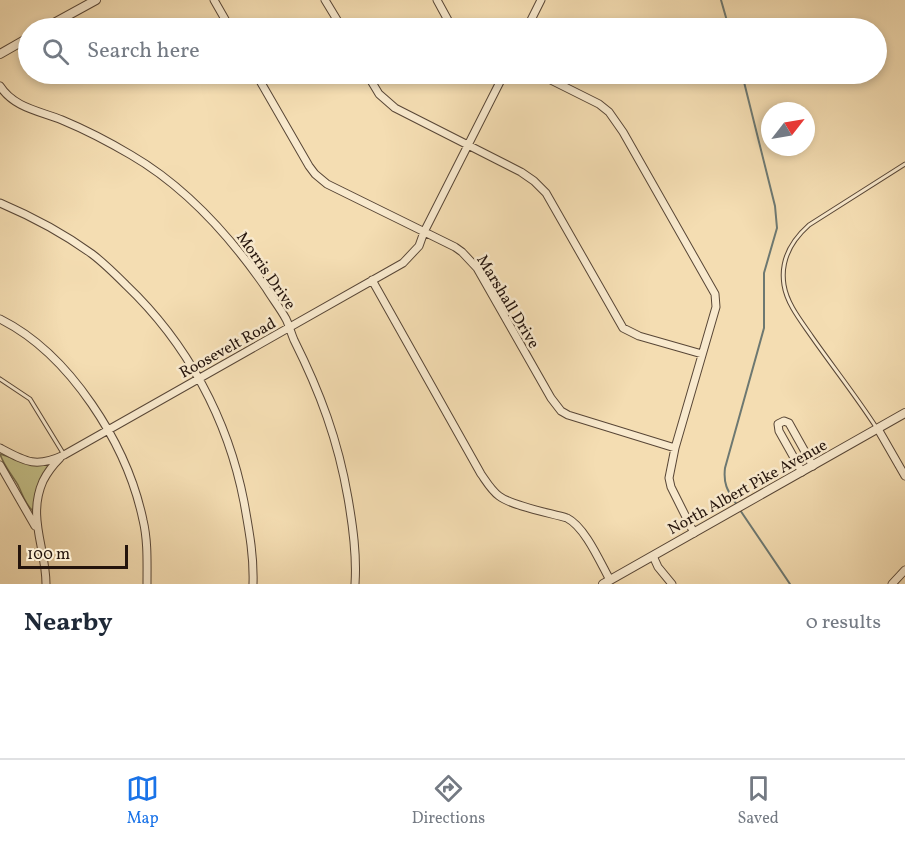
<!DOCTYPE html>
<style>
:root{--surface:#fff;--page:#f2f2f3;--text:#1f2937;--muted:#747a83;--line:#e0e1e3;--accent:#1a73e8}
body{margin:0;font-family:Vollkorn,serif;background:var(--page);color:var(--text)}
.compass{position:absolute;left:761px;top:102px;width:54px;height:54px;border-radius:50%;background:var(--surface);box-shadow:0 3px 9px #0003;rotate:59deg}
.scale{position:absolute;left:18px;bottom:15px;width:110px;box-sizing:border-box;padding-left:6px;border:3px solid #24140c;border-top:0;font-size:16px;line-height:21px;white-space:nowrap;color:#24140c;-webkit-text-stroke:4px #f8e9cd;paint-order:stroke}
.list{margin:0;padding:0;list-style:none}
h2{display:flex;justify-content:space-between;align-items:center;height:78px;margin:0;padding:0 24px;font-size:26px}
h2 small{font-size:20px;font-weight:400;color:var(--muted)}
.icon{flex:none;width:33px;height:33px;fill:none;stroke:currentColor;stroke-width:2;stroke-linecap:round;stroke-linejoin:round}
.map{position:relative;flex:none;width:905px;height:584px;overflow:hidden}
.search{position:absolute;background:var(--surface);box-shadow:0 3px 9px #0003;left:18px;right:18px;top:18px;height:66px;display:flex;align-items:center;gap:15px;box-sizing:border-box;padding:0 21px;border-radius:33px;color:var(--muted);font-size:22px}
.sheet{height:174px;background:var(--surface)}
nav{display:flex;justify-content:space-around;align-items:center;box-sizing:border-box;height:84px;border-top:2px solid var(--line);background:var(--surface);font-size:16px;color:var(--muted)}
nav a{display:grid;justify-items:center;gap:3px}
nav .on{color:var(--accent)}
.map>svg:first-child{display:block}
</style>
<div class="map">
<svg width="905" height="584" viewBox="0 0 905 584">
<rect width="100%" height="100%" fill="#f4ddb2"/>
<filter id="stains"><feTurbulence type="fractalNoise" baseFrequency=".00333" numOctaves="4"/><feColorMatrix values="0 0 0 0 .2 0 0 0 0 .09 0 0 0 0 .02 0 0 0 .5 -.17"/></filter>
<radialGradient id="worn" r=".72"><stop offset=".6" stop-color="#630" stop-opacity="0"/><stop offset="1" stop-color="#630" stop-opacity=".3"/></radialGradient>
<path fill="#c3bf87" stroke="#746a4a" stroke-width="1.5" d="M0 454 33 465 52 462C39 477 37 492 33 511 25 504 23 495 18 485 12 475 4 466 0 454Z"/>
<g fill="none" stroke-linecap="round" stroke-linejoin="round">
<path stroke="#6d7871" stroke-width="2" d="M721 0 729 28
M737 505C728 491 723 485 725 468L764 328V273L777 228 775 206 742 74
M740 510 790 584"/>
<defs>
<path id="service" d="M0 379 30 399 63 453
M876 427C856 396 833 367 812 337 801 321 787 304 784 285 780 260 791 241 809 225L905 164"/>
<path id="minor" d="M214 0 230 28
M325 0 342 28
M437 0 449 22 455 28
M527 28 541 0
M256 74 309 166 315 174 327 184 455 247 462 252 477 268 551 398 561 411 568 415 675 448
M367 74 379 94 395 108 521 172 534 181 546 193 623 328 639 336 702 354
M539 74 599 104 609 112 623 132 715 294 716 307 675 448 669 478 671 487 694 533
M0 86C14 108 40 111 62 120 86 130 109 142 131 155 186 187 230 236 266 288 272 298 280 308 286 319 289 325 291 333 294 340 320 392 338 440 348 498 353 527 357 555 355 584
M0 203C33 217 63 233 92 254 104 263 115 274 126 285 187 343 228 419 244 502 249 530 254 556 253 584
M372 280 481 474C486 481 491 490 499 496 512 506 550 513 567 518 585 527 600 562 610 580
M0 319C70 354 127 444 143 520 148 541 147 563 147 584
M878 429 905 476
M0 448C26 462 36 468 64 455L403 263 419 246 424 232 504 74
M0 465 35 526
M802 472 779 431 778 424 784 421 789 423 813 466
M653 556 658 567 672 584
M46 584C46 548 27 517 43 481 47 473 53 465 60 458
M892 584 905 570"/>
<path id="tertiary" d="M45 28 96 0
M0 54 28 38
M603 584 905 413"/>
</defs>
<use href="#service" stroke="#584636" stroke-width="5"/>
<use href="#minor" stroke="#584636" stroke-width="9"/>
<use href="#tertiary" stroke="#584636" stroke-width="10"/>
<use href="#service" stroke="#f8e9cd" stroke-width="3"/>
<use href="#minor" stroke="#f8e9cd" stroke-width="7"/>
<use href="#tertiary" stroke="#f8e9cd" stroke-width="8"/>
</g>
<g text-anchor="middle" stroke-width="5" stroke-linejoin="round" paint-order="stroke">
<g font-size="16" fill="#24140c" stroke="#f8e9cd">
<text transform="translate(267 270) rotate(55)" y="6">Morris Drive</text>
<text transform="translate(509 301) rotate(59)" y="6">Marshall Drive</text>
<text transform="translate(227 347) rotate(-29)" y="6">Roosevelt Road</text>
<text transform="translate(747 486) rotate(-29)" y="6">North Albert Pike Avenue</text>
</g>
</g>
<rect width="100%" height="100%" filter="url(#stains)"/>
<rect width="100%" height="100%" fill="url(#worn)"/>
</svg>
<svg class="compass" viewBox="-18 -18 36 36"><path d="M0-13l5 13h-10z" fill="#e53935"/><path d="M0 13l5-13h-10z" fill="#747a83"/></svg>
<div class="scale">100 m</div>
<div class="search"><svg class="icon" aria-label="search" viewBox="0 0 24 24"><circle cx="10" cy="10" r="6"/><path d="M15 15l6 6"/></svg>Search here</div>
</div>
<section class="sheet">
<h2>Nearby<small>0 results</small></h2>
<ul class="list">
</ul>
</section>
<nav>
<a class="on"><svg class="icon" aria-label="map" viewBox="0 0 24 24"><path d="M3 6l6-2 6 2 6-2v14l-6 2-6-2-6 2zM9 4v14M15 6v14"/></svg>Map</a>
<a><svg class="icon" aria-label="directions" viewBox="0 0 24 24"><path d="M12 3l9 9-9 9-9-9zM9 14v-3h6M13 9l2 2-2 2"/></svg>Directions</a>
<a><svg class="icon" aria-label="saved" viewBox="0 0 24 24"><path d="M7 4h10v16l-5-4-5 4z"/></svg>Saved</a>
</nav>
